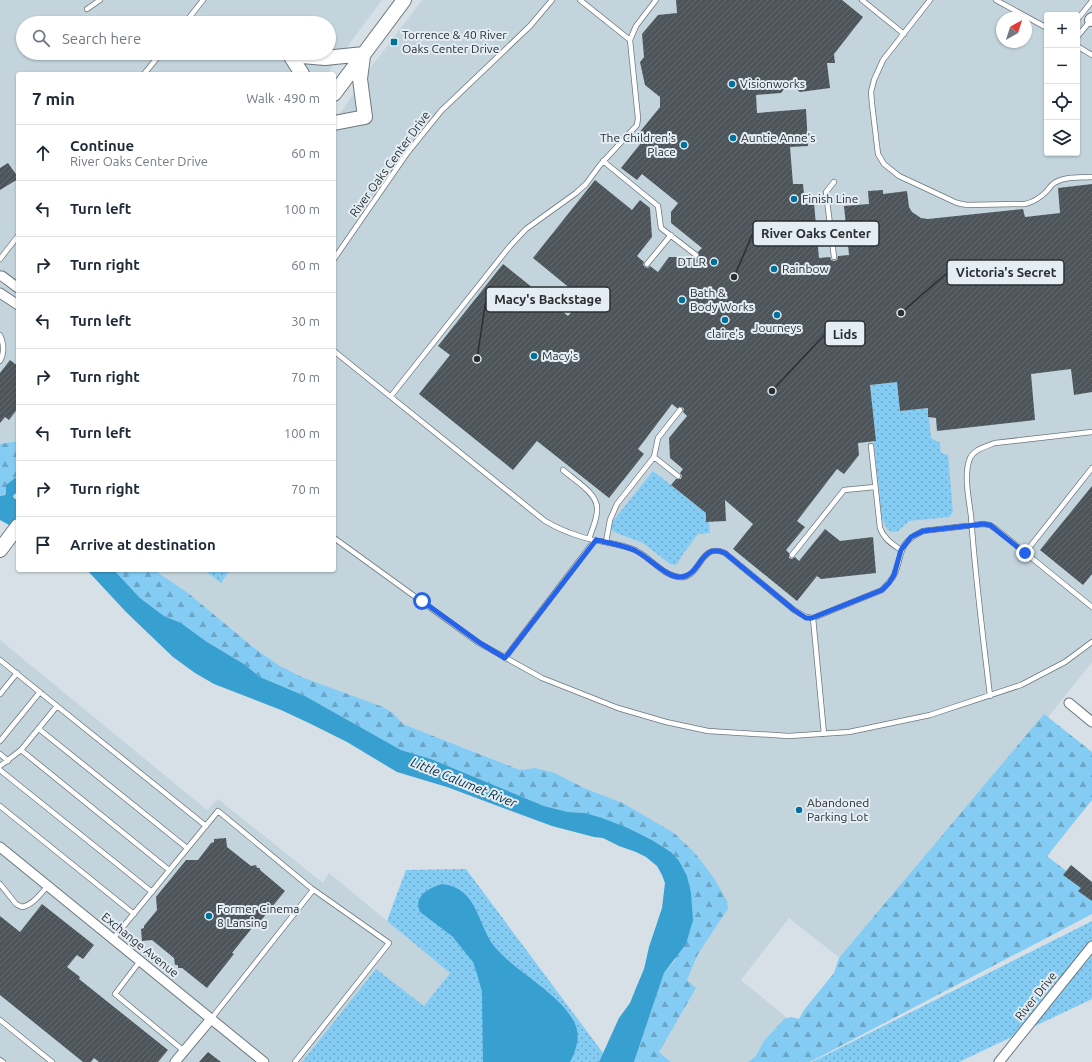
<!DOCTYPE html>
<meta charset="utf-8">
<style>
:root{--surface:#fff;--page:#f6f6f7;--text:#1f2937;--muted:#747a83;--line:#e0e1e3}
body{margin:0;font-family:Ubuntu,sans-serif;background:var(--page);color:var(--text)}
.controls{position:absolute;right:12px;top:12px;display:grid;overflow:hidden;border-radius:4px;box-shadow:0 1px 3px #0004}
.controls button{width:36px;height:36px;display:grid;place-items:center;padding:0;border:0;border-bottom:1px solid var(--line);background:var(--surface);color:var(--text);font:20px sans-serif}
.compass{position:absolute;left:996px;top:12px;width:36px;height:36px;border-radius:50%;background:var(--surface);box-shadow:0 1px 3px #0004;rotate:39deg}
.stop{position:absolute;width:12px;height:12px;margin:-9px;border:3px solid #2563eb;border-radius:50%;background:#fff}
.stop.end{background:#2563eb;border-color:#fff;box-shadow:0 1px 4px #0008}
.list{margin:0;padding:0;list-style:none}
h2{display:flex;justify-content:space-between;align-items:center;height:52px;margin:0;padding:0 16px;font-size:17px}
h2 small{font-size:13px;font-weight:400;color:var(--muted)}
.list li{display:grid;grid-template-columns:26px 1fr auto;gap:12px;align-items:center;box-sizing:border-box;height:56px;padding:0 16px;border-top:1px solid var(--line)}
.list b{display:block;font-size:15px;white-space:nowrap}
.list p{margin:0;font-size:13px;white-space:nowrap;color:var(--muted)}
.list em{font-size:13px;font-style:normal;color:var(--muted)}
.icon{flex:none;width:22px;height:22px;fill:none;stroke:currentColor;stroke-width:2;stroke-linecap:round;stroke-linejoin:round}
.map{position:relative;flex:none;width:1092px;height:1062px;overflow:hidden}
.search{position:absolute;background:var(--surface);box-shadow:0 1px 3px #0004;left:16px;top:16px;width:320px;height:44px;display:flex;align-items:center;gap:10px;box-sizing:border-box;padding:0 14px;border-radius:22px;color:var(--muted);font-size:15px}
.panel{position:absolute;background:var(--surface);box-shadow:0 1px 3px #0004;left:16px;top:72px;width:320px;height:500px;border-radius:4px}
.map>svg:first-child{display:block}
</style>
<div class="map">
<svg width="1092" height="1062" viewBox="0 0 1092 1062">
<defs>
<pattern id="green-dots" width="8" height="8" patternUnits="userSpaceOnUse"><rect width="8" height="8" fill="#84ccf4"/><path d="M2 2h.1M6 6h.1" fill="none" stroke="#6ca6c6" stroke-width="1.8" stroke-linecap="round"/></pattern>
<pattern id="forest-firs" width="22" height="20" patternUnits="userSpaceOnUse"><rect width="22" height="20" fill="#84ccf4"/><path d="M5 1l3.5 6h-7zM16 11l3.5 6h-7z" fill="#6ca6c6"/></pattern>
<pattern id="building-hatch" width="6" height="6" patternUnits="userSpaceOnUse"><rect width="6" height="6" fill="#4d555a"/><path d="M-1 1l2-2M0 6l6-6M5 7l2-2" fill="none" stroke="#646b6f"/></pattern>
</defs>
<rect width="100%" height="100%" fill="#d6e0e6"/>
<path fill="#c3d4dd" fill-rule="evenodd" d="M0 0H382L327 74H18V442H12L0 444ZM23 23H329V53H23Z
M422 0H1092V662L850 966 789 918 741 980 787 1018 784 1019 763 1042 756 1056 748 1062H671L659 1052 666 1039 687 980 698 954 728 909 674 833 623 803 584 788 555 773 535 768 521 770 403 724 393 713 304 678 280 666 253 647 188 593 154 570H334V123L372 66ZM1047 15H1077V153H1047ZM1002 18H1026V42H1002Z
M0 640 207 810 218 799 323 883 329 873 450 973 424 1006 376 970 302 1062H0Z"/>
<path fill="url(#green-dots)" d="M897 382 900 411 928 408 931 438 940 443 941 453 948 455 953 512 949 517 909 521 898 531 893 532 888 530 882 519 874 442 876 441 870 385Z
M653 471 706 513V521L709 522 710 533 698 534 683 554 677 564 675 565 670 564 643 543 614 532 610 528 613 521Z
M204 570H230L221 583Z
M466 869 603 1053 600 1062H302L376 969 424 1006 450 973 387 921 406 870Z
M1092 921V999L959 1062H812Z"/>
<path fill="url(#forest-firs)" d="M12 442H18V477L6 485V492L4 495 0 496V444Z
M114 570H154L188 593 253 647 280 666 304 678 383 707 393 713 403 724 520 770 535 768 555 773 584 788 623 803 674 833 694 852 714 878 727 901 728 909 698 954 687 980 696 988 659 1052 671 1062H634L664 973 675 960 671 852 652 840 628 828 585 813 568 812 544 806 431 759 401 750 305 696 260 677 244 664 207 642 181 623 164 616 140 598Z
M1044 714 1092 752V800L1047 856 1092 891V914L810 1062H748L756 1056 763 1042 784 1019 791 1017 799 1019 804 1010 834 973 839 958Z"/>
<path fill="#38a0d1" d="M15 478 18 479V491L13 496 14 498 18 501V532L9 525 0 520V496L5 495 6 492V485Z
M87 570H114L140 598 164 616 181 623 207 642 244 664 260 677 305 696 401 750 431 759 544 806 568 812 585 813 602 818 628 828 652 840 671 852 679 861 687 876 691 893 693 920 686 944 664 973 634 1062H599L619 1018 630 1003 636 988 644 969 649 947 662 908 665 883 662 875 657 866 646 857 636 852 619 846 603 838 594 837 552 826 447 787 397 772 347 742 311 724 281 710 214 684 195 673 173 657 126 612Z
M442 884C478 888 477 924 494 946 516 973 561 993 575 1024 581 1037 576 1050 570 1062H483L482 992 478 977 473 962 452 936 420 912C413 896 429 888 442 884Z"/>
<path fill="url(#building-hatch)" d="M676 0H842L863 17 834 54 835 63H827L830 88 800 92 789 83 781 93 756 95 757 113 806 109 808 146 790 147 793 184H803L805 204 814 203 819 258 830 257 831 260 834 261 837 260 838 256 849 255 844 206 869 204 868 191 883 190V194L907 191 909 207 912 212 921 218 928 219 1023 209 1025 217 1060 213 1058 188 1092 184V392L1074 395 1071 369 1031 374 1035 420 937 431 936 418 928 417V408L900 411 897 382 870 385 876 441 858 443 859 455 844 474 837 469 797 521 805 527 786 550 789 553V558L792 559 795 557 799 561 825 529 840 541 873 537 876 573 821 579 817 576 797 601 733 549 753 524 725 500 726 521 706 522V513L671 485 676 479H681L682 476 680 473 683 469 670 458 669 438 687 416 683 412 684 409 682 407 677 408 672 404 638 449 644 454 609 498 537 441 513 470 419 394 450 355 438 346 503 264 568 316 583 299 533 258 595 180 632 210 640 200 650 208 652 237 637 256 644 262 643 265 645 267 648 268 650 266 658 272 669 257H684L690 262 694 258 697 259 699 257 698 252 702 248 671 223V212L678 203 642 174 637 180 621 168 645 138 639 133 660 107V97L645 85 640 62 644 57 642 34 658 15 677 13Z
M8 163 18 177V179L0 190V168Z
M10 360 18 366V408L9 420 5 417 0 423V373Z
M1092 486V574L1083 585 1040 550Z
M226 838 227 847 251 866 256 865 257 868H260V870L285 891 258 924 256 923 232 953 234 954 207 988 182 968H178V965H175L174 958 152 940 142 941 141 929 144 928V926L157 910 156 897 186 860H198L211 843 214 842V839Z
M1071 865 1092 882V901L1078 891 1081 888 1063 875Z
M42 904 94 945 83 959 77 955 67 967 80 977 79 979 168 1050 158 1062H99L94 1058 91 1062H83L0 995V916L20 932Z
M208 1052 221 1062H199Z"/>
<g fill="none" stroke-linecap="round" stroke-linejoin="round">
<defs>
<path id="service" d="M580 0 630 40
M862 0 904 34
M930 0 883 60 874 80 871 92 872 104 878 154 884 164 899 176 957 203 967 205 1025 204C1034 202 1040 198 1047 191 1049 189 1050 186 1053 184 1063 176 1079 178 1092 177
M996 0 1047 28
M87 9 100 0
M1077 20 1092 1
M185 23 203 0
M1077 37 1091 20
M1077 46 1092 55
M144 74 161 53
M603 161 658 206 661 228 696 255
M834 257 826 192 834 182
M0 259 18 236
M334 259 408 152 441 111 530 26 552 0
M647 264 671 235
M0 335C4 344 5 352 0 361
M334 351 545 521C557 528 569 533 582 537 599 542 618 543 635 550 650 557 662 575 679 577 701 580 699 541 725 553L794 610 806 617 813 618 882 590C886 585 891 581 894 575 904 553 896 544 923 531L983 524 990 525 996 529 1092 607
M391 396 510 246 526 229 576 193 586 184 600 165 637 125 638 118 630 40 636 26 656 0
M871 446 880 528C884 539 892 544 901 550
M654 457 678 476
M563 470C574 480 597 493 597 508 598 518 592 529 589 539
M334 538 479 643 542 678 618 708 666 722 708 731 789 736 849 732 930 715 1021 685 1065 662 1092 642
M606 542 610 520 617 504 654 457 658 438 680 410
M1025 553 1092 468
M792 555 844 490 875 487
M813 618 824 734
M505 658 595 540
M0 660 57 706
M0 694 17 673
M990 696C983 636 975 576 971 516 969 500 964 477 969 461 972 450 984 447 995 443L1092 432
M39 729 187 848
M0 741 40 692
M21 750 169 870
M0 754 8 761
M0 766 21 750 57 706 206 826
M0 770 152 892
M0 806 134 914
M0 884 16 904 22 907C33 905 40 894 48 886
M113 939 218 811 311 888 389 943 295 1062
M140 961 115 994 184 1051
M211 1019 313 890
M0 1020 52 1062
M0 1060 3 1062"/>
<path id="minor" d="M0 276H2L18 288
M0 293 18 305
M1069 703 1092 722
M0 847 264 1062
M175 1062 211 1019
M999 1062 1092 946"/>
<path id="secondary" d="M1091 20 1092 19"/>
<path id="primary" d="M290 55 325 58 364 54
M290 55 302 74
M334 94 404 0
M334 123 365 117 360 79 363 56
M0 550 18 526"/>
</defs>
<use href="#service" stroke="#6e777c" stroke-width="6"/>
<use href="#minor" stroke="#6e777c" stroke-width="11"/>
<use href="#secondary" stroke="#6e777c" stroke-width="14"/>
<use href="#primary" stroke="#6e777c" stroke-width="16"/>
<use href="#service" stroke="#fff" stroke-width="4.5"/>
<use href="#minor" stroke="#fff" stroke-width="9"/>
<use href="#secondary" stroke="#fff" stroke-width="12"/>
<use href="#primary" stroke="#fff" stroke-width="14"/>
</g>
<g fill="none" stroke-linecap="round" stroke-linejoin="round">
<path stroke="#2563eb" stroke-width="5" d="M422 601 480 643 505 658 596 540C609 543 622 545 634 550 648 556 666 578 681 577 701 576 700 542 725 553L794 610 806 618H812L882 590 889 583 894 575 901 550 911 537 923 531 983 524 990 525 1025 553"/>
</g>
<g fill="#00719b" stroke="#e3edf3" stroke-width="1.5">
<rect x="390" y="38" width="8" height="8" rx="2"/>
<circle cx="732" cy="84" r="4"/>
<circle cx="733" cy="138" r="4"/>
<circle cx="684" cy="145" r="4"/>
<circle cx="794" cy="199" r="4"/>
<circle cx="714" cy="262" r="4"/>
<circle cx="774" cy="269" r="4"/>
<circle cx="682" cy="300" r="4"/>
<circle cx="777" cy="315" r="4"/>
<circle cx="725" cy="320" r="4"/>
<circle cx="534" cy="356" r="4"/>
<circle cx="799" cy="810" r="4"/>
<circle cx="209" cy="916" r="4"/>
</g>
<g text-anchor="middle" stroke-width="4" stroke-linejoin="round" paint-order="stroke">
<g font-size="12" fill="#2b2f31" stroke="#e3edf3" text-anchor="start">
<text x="402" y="39">Torrence &amp; 40 River<tspan x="402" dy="14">Oaks Center Drive</tspan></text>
<text x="740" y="88">Visionworks</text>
<text x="676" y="142" text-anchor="end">The Children's<tspan x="676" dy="14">Place</tspan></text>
<text x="741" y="142">Auntie Anne's</text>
<text x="802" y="203">Finish Line</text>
<text x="706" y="266" text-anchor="end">DTLR</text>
<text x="782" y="273">Rainbow</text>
<text x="690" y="297">Bath &amp;<tspan x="690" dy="14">Body Works</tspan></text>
<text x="777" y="332" text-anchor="middle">Journeys</text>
<text x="725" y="338" text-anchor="middle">claire's</text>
<text x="542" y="360">Macy's</text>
<text x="807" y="807">Abandoned<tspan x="807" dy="14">Parking Lot</tspan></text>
<text x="217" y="913">Former Cinema<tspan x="217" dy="14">8 Lansing</tspan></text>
</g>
<g font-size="12" fill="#2b2f31" stroke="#e3edf3">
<text transform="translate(390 164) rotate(-54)" y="4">River Oaks Center Drive</text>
<text transform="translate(140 945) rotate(39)" y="4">Exchange Avenue</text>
<text transform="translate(1036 996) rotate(-51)" y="4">River Drive</text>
</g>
<g font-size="13" font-style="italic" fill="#002e42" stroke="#e3edf3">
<text transform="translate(464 782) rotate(22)" y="5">Little Calumet River</text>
</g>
</g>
<path fill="none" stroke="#2b2f31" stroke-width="1.5" d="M734 277L753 233M901 313L947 273M477 359L486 299M772 391L825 334"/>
<g fill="#2b2f31" stroke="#e3edf3" stroke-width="1.5">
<circle cx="734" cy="277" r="4"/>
<circle cx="901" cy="313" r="4"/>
<circle cx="477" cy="359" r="4"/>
<circle cx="772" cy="391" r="4"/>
</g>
<g fill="#e3edf3" stroke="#2b2f31" stroke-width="1.5">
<rect x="753" y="221" width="126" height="25" rx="4"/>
<rect x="947" y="260" width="117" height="25" rx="4"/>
<rect x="486" y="287" width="124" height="25" rx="4"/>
<rect x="825" y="321" width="40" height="25" rx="4"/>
</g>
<g font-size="13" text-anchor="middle" font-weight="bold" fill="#2b2f31">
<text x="816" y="238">River Oaks Center</text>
<text x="1006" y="277">Victoria's Secret</text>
<text x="548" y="304">Macy's Backstage</text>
<text x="845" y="339">Lids</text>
</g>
</svg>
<div class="controls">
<button>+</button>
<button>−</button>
<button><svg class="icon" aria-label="locate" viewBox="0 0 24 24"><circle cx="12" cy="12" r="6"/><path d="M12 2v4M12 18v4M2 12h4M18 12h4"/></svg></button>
<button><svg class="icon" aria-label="layers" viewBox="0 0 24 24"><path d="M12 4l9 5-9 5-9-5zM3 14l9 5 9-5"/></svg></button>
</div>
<svg class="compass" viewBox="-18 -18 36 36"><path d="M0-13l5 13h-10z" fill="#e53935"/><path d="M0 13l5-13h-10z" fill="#747a83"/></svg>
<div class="stop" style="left:422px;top:601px"></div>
<div class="stop end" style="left:1025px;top:553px"></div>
<div class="search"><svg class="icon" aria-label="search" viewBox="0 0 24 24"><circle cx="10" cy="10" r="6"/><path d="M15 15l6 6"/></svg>Search here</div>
<section class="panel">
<h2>7 min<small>Walk · 490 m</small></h2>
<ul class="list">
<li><svg class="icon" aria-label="ahead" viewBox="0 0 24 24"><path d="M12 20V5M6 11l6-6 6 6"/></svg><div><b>Continue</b><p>River Oaks Center Drive</p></div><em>60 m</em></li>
<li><svg class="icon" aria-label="left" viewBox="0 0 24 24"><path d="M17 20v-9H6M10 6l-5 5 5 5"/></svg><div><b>Turn left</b></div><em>100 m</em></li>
<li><svg class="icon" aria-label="right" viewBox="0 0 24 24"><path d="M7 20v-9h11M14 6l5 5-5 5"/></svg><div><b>Turn right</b></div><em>60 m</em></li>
<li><svg class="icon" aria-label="left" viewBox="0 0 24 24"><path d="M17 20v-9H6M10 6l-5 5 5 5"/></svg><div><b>Turn left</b></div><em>30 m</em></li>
<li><svg class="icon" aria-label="right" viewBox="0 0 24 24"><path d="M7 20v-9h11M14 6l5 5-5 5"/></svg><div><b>Turn right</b></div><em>70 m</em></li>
<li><svg class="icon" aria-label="left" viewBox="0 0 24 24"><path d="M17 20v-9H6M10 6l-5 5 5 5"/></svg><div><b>Turn left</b></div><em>100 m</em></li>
<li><svg class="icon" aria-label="right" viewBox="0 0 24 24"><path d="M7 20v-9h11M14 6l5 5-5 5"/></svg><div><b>Turn right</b></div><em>70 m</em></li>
<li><svg class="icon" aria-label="arrive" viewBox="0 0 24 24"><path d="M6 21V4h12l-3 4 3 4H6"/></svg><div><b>Arrive at destination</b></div></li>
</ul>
</section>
</div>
